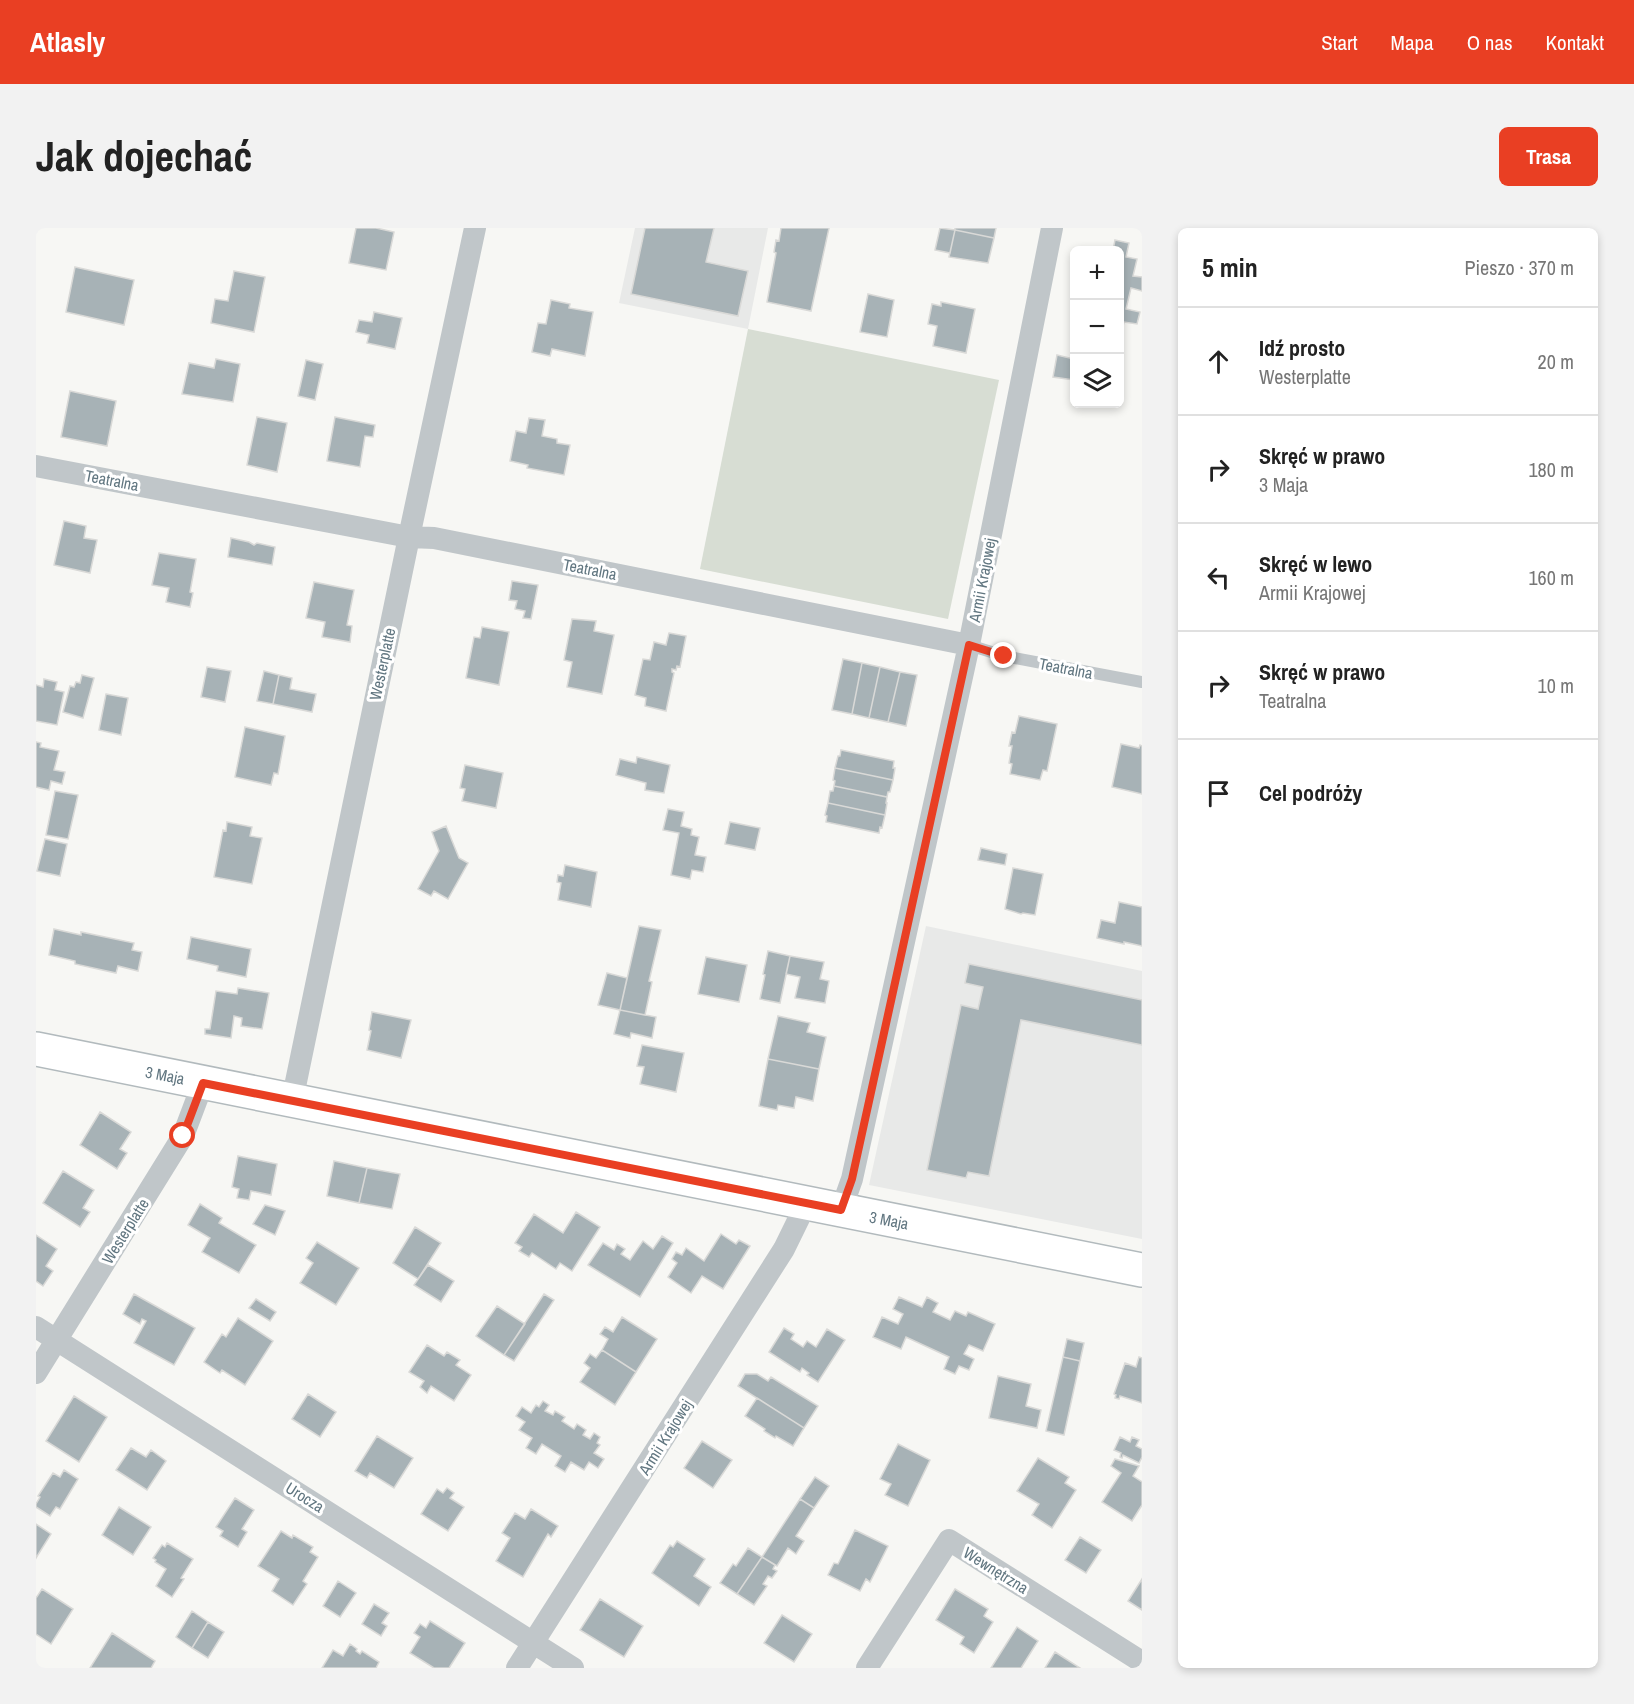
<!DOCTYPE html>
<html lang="pl">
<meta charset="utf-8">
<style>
:root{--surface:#fff;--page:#f2f2f2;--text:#222;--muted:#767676;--line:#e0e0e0;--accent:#e93f23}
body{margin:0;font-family:"Archivo Narrow",sans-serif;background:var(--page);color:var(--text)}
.controls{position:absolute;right:18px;top:18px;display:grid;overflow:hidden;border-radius:9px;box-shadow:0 3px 9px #0003}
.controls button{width:54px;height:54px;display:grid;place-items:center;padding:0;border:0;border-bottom:2px solid var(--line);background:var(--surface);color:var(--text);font:30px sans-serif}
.stop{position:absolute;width:18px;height:18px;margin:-14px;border:4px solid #e93f23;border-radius:50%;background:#fff}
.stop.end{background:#e93f23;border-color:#fff;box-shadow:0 2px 6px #0008}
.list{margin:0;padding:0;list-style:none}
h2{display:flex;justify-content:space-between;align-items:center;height:78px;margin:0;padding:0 24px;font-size:26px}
h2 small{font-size:20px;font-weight:400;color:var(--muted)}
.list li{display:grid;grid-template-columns:39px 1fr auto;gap:18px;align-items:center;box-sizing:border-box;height:108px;padding:0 24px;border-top:2px solid var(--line)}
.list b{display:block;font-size:22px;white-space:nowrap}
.list p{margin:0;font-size:20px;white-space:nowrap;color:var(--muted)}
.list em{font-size:20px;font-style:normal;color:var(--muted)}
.icon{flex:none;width:33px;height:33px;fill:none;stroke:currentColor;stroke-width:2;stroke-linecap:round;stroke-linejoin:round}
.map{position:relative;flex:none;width:1106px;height:1440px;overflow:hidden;border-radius:9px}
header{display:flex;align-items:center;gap:36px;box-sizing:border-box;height:84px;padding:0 30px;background:var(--accent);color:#fff}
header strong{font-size:28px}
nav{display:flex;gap:33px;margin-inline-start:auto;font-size:21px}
.intro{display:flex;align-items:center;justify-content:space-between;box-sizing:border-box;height:144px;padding:0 36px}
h1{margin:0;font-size:42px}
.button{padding:15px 27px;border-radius:9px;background:var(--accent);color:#fff;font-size:21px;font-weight:700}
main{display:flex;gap:36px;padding:0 36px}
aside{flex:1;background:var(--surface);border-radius:9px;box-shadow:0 3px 9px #0003}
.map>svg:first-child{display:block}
</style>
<header>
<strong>Atlasly</strong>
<nav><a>Start</a><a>Mapa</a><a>O nas</a><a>Kontakt</a></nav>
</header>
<div class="intro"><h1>Jak dojechać</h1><a class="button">Trasa</a></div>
<main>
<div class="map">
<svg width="1106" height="1440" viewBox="0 0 1106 1440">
<rect width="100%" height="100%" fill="#f7f7f4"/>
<path fill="#e8e9e8" d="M599 0H732L712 101 583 75Z
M890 698 1106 743V1011L833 957Z"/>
<path fill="#d7ddd3" d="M712 101 963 152 912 391 664 341Z"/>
<path fill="#a7b2b6" stroke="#d9d9d7" stroke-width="1.5" d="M320 0H340L358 4 350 42 313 35Z
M609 0H678L670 34 712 43 702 88 595 66Z
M745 0H793L775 83 731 74 740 25 738 24 740 12 743 13Z
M904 0 919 2 914 25 899 22Z
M919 0H960L958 10 919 2Z
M919 2 958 10 952 35 913 29Z
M1079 12 1093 15 1090 29 1101 31 1097 48 1106 49V63L1095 60 1090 81 1104 84 1101 96 1088 94 1084 110V22H1077Z
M39 39 98 52 88 97 30 84Z
M198 43 229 49 218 104 175 95 179 71 192 73Z
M832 66 858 72 851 109 824 104Z
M515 72 534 76 533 80 557 84 549 128 516 121 514 128 496 124 502 95 510 96Z
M905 74 939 81 930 125 897 118 901 98 892 96 896 76 905 78Z
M338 84 366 90 359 121 331 115 333 107 320 104 323 92 336 94Z
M1021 127 1038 131V152L1017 149Z
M180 131 204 136 197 174 146 166 153 135 178 140Z
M270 132 287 136 279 172 262 168Z
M34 163 80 173 71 218 25 209Z
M221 189 251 195 241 244 211 237Z
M299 189 339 197 337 209 329 208 324 239 291 233Z
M493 190 509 192 506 208 521 211V215L534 217 528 247 491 240 492 237 474 233 480 203 490 205Z
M28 293 50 298 48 310 61 312 54 345 18 337Z
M195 310 213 314 218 317 221 315 239 319 236 337 192 329Z
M123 325 160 331 154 364 157 365 154 379 130 374 133 360 116 357Z
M476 353 502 357 495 391 487 390 489 383 479 381 481 373 473 372Z
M278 354 318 362 311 397 316 398 314 414 286 409 289 394 270 390Z
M536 391 560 393 558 403 578 407 566 466 531 459 536 434 528 432Z
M446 399 473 404 463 457 430 450 438 409 444 410Z
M633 405 650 408 644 439 641 438 640 442 636 441V444L638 445 630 483 609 478 610 470 599 467 607 431 614 432 618 414 630 417Z
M807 431 826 435 816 486 796 482Z
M826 435 844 439 833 490 816 486Z
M171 439 195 443 189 474 165 469Z
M844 439 864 444 852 494 833 490Z
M228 443 243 447 237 476 221 473Z
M864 444 881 447 870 498 852 494Z
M46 447 58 450 47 490 27 484 34 458 38 459 40 454 44 455Z
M243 447 256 450 254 461 280 466 276 484 237 476Z
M8 451 21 454 19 462 28 464 21 497 0 493V457L7 459Z
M70 466 92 470 85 507 63 502Z
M983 488 1021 496 1011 543 1007 542 1004 552 974 546 976 536 973 535 976 518H973L976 504 979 505Z
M209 499 249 508 242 546 238 545 235 557 199 549Z
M0 514 5 515 4 519 23 523 18 542 29 544 26 556 15 553 13 562 0 559Z
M1085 516 1103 520 1104 517 1106 518V566L1076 559Z
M805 522 858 533 857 540H859L857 552 799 540 802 528H804Z
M601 529 634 537 628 565 609 562 610 555 580 547 584 531 600 535Z
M429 537 467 545 460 580 426 573 429 561 424 560Z
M799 540 857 552 854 564H852L851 569 798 558 799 553 797 552Z
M798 558 851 569 850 575H851L849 587 792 575 794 563H797Z
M19 563 42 567 32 611 10 607Z
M792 575 849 587 846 600 844 599 843 605 790 594 791 588 789 587Z
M632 581 648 584 645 598 656 601 655 607 663 609 659 627 670 629 667 644 656 642 654 651 635 647 643 605 627 602Z
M191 594 216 599 214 608 226 610 216 656 178 649 187 602 190 603Z
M694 594 724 600 719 622 689 616Z
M410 598 423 630 432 635 412 671 398 663 395 668 382 661 403 623 396 604Z
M9 611 31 616 24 648 1 643Z
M945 620 971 626 969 637 942 632Z
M529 637 561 644 555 679 522 672 525 655 521 654 522 647 527 648Z
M977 640 1007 646 999 687 987 685 985 686 969 681Z
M1083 674 1106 679V718L1088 714V716L1061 710 1065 692 1079 695Z
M603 698 625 702 613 753 616 754 609 787 584 782Z
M18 701 45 707V704L98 715 96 722 106 724 102 743 82 738 80 745 39 736V733L13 727Z
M155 709 215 721 210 749 181 743 182 738 151 731Z
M732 723 754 728 744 775 724 771 729 747 727 746Z
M754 728 788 734 784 751 793 753 789 775 759 770 764 749 750 746Z
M670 729 711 737 703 774 662 766Z
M933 736 1106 772V817L985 792 953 948 932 944 930 950 891 942 925 777 942 781 947 759 929 755Z
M571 745 591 750 584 782 562 777Z
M202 760 233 765 226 801 205 798 206 790 198 788 195 810 169 806V801H174L180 763 201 766Z
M584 782 620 789 616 810 595 805 594 810 578 806Z
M336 784 375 792 365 830 331 822 335 803 333 802Z
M742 788 774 795 771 804 790 809 783 841 732 831Z
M606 817 648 825 640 864 604 856 608 839 601 838Z
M732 831 783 841 777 873 760 869 758 880 742 877 741 882 723 878Z
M64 884 95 904 84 921 91 925 81 941 44 917Z
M202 928 241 936 235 967 215 963 213 972 201 970 203 961 196 959Z
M298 933 331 940 323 975 291 968Z
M331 940 364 946 356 981 323 975Z
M27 943 58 962 47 980 54 984 44 999 7 975Z
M164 976 186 990 183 995 220 1017 203 1045 166 1024 174 1010 152 997Z
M229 977 249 983 239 1007 217 996Z
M540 984 564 999 536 1043 524 1035 520 1041 496 1025 493 1029 483 1023 486 1019 479 1015 498 986 527 1005Z
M379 999 405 1015 382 1051 357 1035Z
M685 1006 700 1016 703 1012 714 1018 687 1061 666 1048 655 1065 632 1049 641 1035 636 1031 640 1024 646 1027 650 1020 668 1033Z
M0 1007 21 1021 10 1038 17 1043 7 1058 0 1053Z
M626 1008 637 1015 604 1069 552 1037 567 1015 578 1022 581 1016 589 1021 585 1026 594 1032 607 1013 617 1021Z
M281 1014 323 1040 300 1077 264 1055 277 1035 270 1030Z
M392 1037 418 1053 405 1074 378 1057Z
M98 1066 159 1100 138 1137 98 1115 110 1093 106 1091 104 1096 87 1086Z
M508 1066 518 1072 478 1133 468 1127Z
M863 1069 886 1079 891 1069 902 1075 897 1084 914 1092 919 1083 930 1088 932 1084 959 1096 947 1123 933 1117 928 1126 938 1131 933 1142 923 1138 919 1146 908 1141 913 1129 870 1109 865 1121 837 1109 846 1089 862 1096 867 1086 857 1081Z
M220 1071 240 1084 234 1093 213 1080Z
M461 1078 489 1096 468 1127 440 1108Z
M586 1089 621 1111 600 1144 566 1122 572 1111 564 1106 569 1099 577 1104Z
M202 1090 237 1113 209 1157 186 1142 184 1145 168 1134 186 1106 190 1109Z
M748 1100 758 1106 755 1111 767 1119 771 1113 780 1119 791 1101 809 1112 782 1154 771 1147 773 1145 766 1140 764 1144 733 1124Z
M1031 1111 1048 1115 1044 1133 1027 1129Z
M391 1117 408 1128 411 1124 424 1132 420 1137 435 1147 418 1173 395 1158 391 1165 384 1159 388 1153 373 1144Z
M566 1122 600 1144 579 1177 544 1154 554 1140 548 1135 554 1126 560 1130Z
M1027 1129 1044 1133 1028 1207 1010 1203Z
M1103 1129 1106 1130V1175L1084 1168 1083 1171 1079 1170 1080 1167 1078 1166 1089 1135 1100 1139Z
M709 1146H721L732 1153 735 1149 782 1178 768 1200 702 1158Z
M962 1148 995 1156 990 1178 1005 1182 1001 1200 953 1190Z
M272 1166 300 1184 284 1209 256 1191Z
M38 1168 71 1189 43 1234 10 1213Z
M721 1170 768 1200 757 1218 740 1208 739 1210 728 1203 729 1201 709 1188Z
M507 1173 513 1177 509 1183 517 1187 519 1183 529 1189 526 1193 538 1201 541 1196 550 1202 547 1207 554 1211 558 1205 564 1209 561 1215 564 1217 558 1225 568 1231 562 1240 553 1234 548 1242 535 1234 529 1244 519 1238 525 1228 506 1216 500 1226 490 1220 496 1210 483 1202 489 1194 480 1188 486 1179 495 1185 500 1177 503 1179Z
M341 1208 377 1230 358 1260 334 1245 331 1250 319 1243Z
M1084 1209 1094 1214 1096 1209 1103 1212 1100 1218 1106 1221V1229L1103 1235 1087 1227 1086 1230 1084 1229 1085 1225 1078 1222Z
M666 1213 696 1232 677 1260 648 1240Z
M862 1216 894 1232 872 1278 849 1267 855 1256 844 1251Z
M95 1220 110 1229 115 1222 130 1233 111 1262 80 1242Z
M1002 1230 1033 1249 1029 1255 1040 1262 1016 1300 996 1287 1003 1276 981 1263Z
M1079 1231 1103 1238 1097 1248 1106 1254V1277L1096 1293 1066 1274 1085 1245 1075 1238Z
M28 1242 42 1251 24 1281 20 1279 14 1288 0 1279V1276L4 1269 2 1268 17 1245 24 1249Z
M779 1249 793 1258 778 1280 764 1271Z
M411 1260 418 1265 414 1270 428 1279 412 1303 385 1286 401 1261 407 1265Z
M199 1270 218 1282 206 1301 211 1304 202 1319 184 1308 187 1303 180 1299Z
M764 1271 778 1280 760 1308 768 1313 760 1326 752 1320 741 1338 726 1329Z
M83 1279 115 1299 97 1327 66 1307Z
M495 1281 522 1298 515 1309 512 1306 487 1349 460 1333 474 1310 466 1305 479 1285 489 1291Z
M0 1296 15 1306 0 1330Z
M819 1302 852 1318 834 1354 830 1351 824 1363 792 1347 798 1335 802 1336Z
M245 1303 256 1310 257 1307 277 1319 274 1324 282 1329 267 1353 271 1356 257 1377 236 1363 243 1351 222 1338Z
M1044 1309 1065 1322 1050 1345 1029 1332Z
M641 1313 669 1331 658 1348 675 1359 663 1378 616 1345 634 1317 637 1319Z
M131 1315 157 1331 145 1350 148 1351 136 1369 120 1358 130 1341 119 1334 120 1332 117 1330 126 1317 129 1319Z
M712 1320 726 1329 701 1366 684 1355 697 1336 700 1338Z
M726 1329 739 1337 737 1341 741 1343 736 1350 732 1348 727 1356 731 1358 718 1377 701 1366Z
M1106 1351V1382L1092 1373Z
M302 1353 320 1365 304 1389 287 1378Z
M6 1361 37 1381 15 1416 0 1406V1370Z
M919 1361 952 1381 948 1388 957 1394 938 1425 924 1416 928 1409 900 1392Z
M564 1371 607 1398 588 1429 544 1402Z
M338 1376 353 1385 346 1395 351 1398 345 1408 326 1396Z
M156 1383 172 1394 156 1420 140 1409Z
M746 1387 776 1406 758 1434 728 1415Z
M394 1393 429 1415 413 1440H398L374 1425 384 1409 378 1405 384 1396 390 1400Z
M172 1394 188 1404 172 1430 156 1420Z
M981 1399 1002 1413 985 1440H955Z
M76 1405 119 1433 115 1440H54Z
M314 1416 321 1421 320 1423 324 1426 326 1423 343 1434 340 1440H286L297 1422 307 1428Z
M1019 1424 1044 1440H1009Z"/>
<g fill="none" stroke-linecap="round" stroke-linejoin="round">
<defs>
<path id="secondary" d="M0 821 1106 1042"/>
</defs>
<use href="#secondary" stroke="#b2babd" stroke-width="36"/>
<path stroke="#c0c6c9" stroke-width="12" d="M933 417 968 428 1106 454"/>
<path stroke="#c0c6c9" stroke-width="22" d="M0 238 373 309 398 310 933 417
M256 873 373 309 439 0
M805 982 816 951 933 417 1016 0
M0 1099 537 1440
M0 1145 147 908 167 855
M481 1440 748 1021 771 974
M831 1440 913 1312 1106 1434"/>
<use href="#secondary" stroke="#fff" stroke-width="33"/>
</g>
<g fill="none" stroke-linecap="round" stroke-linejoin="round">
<path stroke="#e93f23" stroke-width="8" d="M147 908 167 855 805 982 816 951 933 417 968 428"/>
</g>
<g text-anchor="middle" stroke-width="6" stroke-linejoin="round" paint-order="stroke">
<g font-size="16" fill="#617680" stroke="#fff">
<text transform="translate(76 252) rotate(11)" y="6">Teatralna</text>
<text transform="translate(554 341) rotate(11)" y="6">Teatralna</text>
<text transform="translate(946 352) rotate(-79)" y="6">Armii Krajowej</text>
<text transform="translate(346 436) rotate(-78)" y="6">Westerplatte</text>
<text transform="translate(1030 440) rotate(11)" y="6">Teatralna</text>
<text transform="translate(129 847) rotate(11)" y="6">3 Maja</text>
<text transform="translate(853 992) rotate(11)" y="6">3 Maja</text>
<text transform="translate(89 1003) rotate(-58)" y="6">Westerplatte</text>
<text transform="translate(629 1209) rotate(-58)" y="6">Armii Krajowej</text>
<text transform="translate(269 1269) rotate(32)" y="6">Urocza</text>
<text transform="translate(960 1342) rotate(32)" y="6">Wewnętrzna</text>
</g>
</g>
</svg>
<div class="controls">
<button>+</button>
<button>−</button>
<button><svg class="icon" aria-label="layers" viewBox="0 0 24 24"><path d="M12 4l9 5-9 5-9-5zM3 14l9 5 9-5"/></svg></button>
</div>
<div class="stop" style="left:147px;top:908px"></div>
<div class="stop end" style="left:968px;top:428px"></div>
</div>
<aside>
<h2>5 min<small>Pieszo · 370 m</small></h2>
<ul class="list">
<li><svg class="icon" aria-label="ahead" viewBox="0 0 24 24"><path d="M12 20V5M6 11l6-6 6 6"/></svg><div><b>Idź prosto</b><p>Westerplatte</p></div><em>20 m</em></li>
<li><svg class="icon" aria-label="right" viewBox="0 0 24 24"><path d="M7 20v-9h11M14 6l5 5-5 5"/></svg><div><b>Skręć w prawo</b><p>3 Maja</p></div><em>180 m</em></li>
<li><svg class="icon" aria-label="left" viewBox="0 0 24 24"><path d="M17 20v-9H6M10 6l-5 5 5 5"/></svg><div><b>Skręć w lewo</b><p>Armii Krajowej</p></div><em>160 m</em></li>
<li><svg class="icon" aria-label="right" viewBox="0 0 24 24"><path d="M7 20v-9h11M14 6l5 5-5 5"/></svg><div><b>Skręć w prawo</b><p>Teatralna</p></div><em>10 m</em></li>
<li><svg class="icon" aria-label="arrive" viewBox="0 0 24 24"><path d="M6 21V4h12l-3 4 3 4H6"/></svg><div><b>Cel podróży</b></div></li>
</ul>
</aside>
</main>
